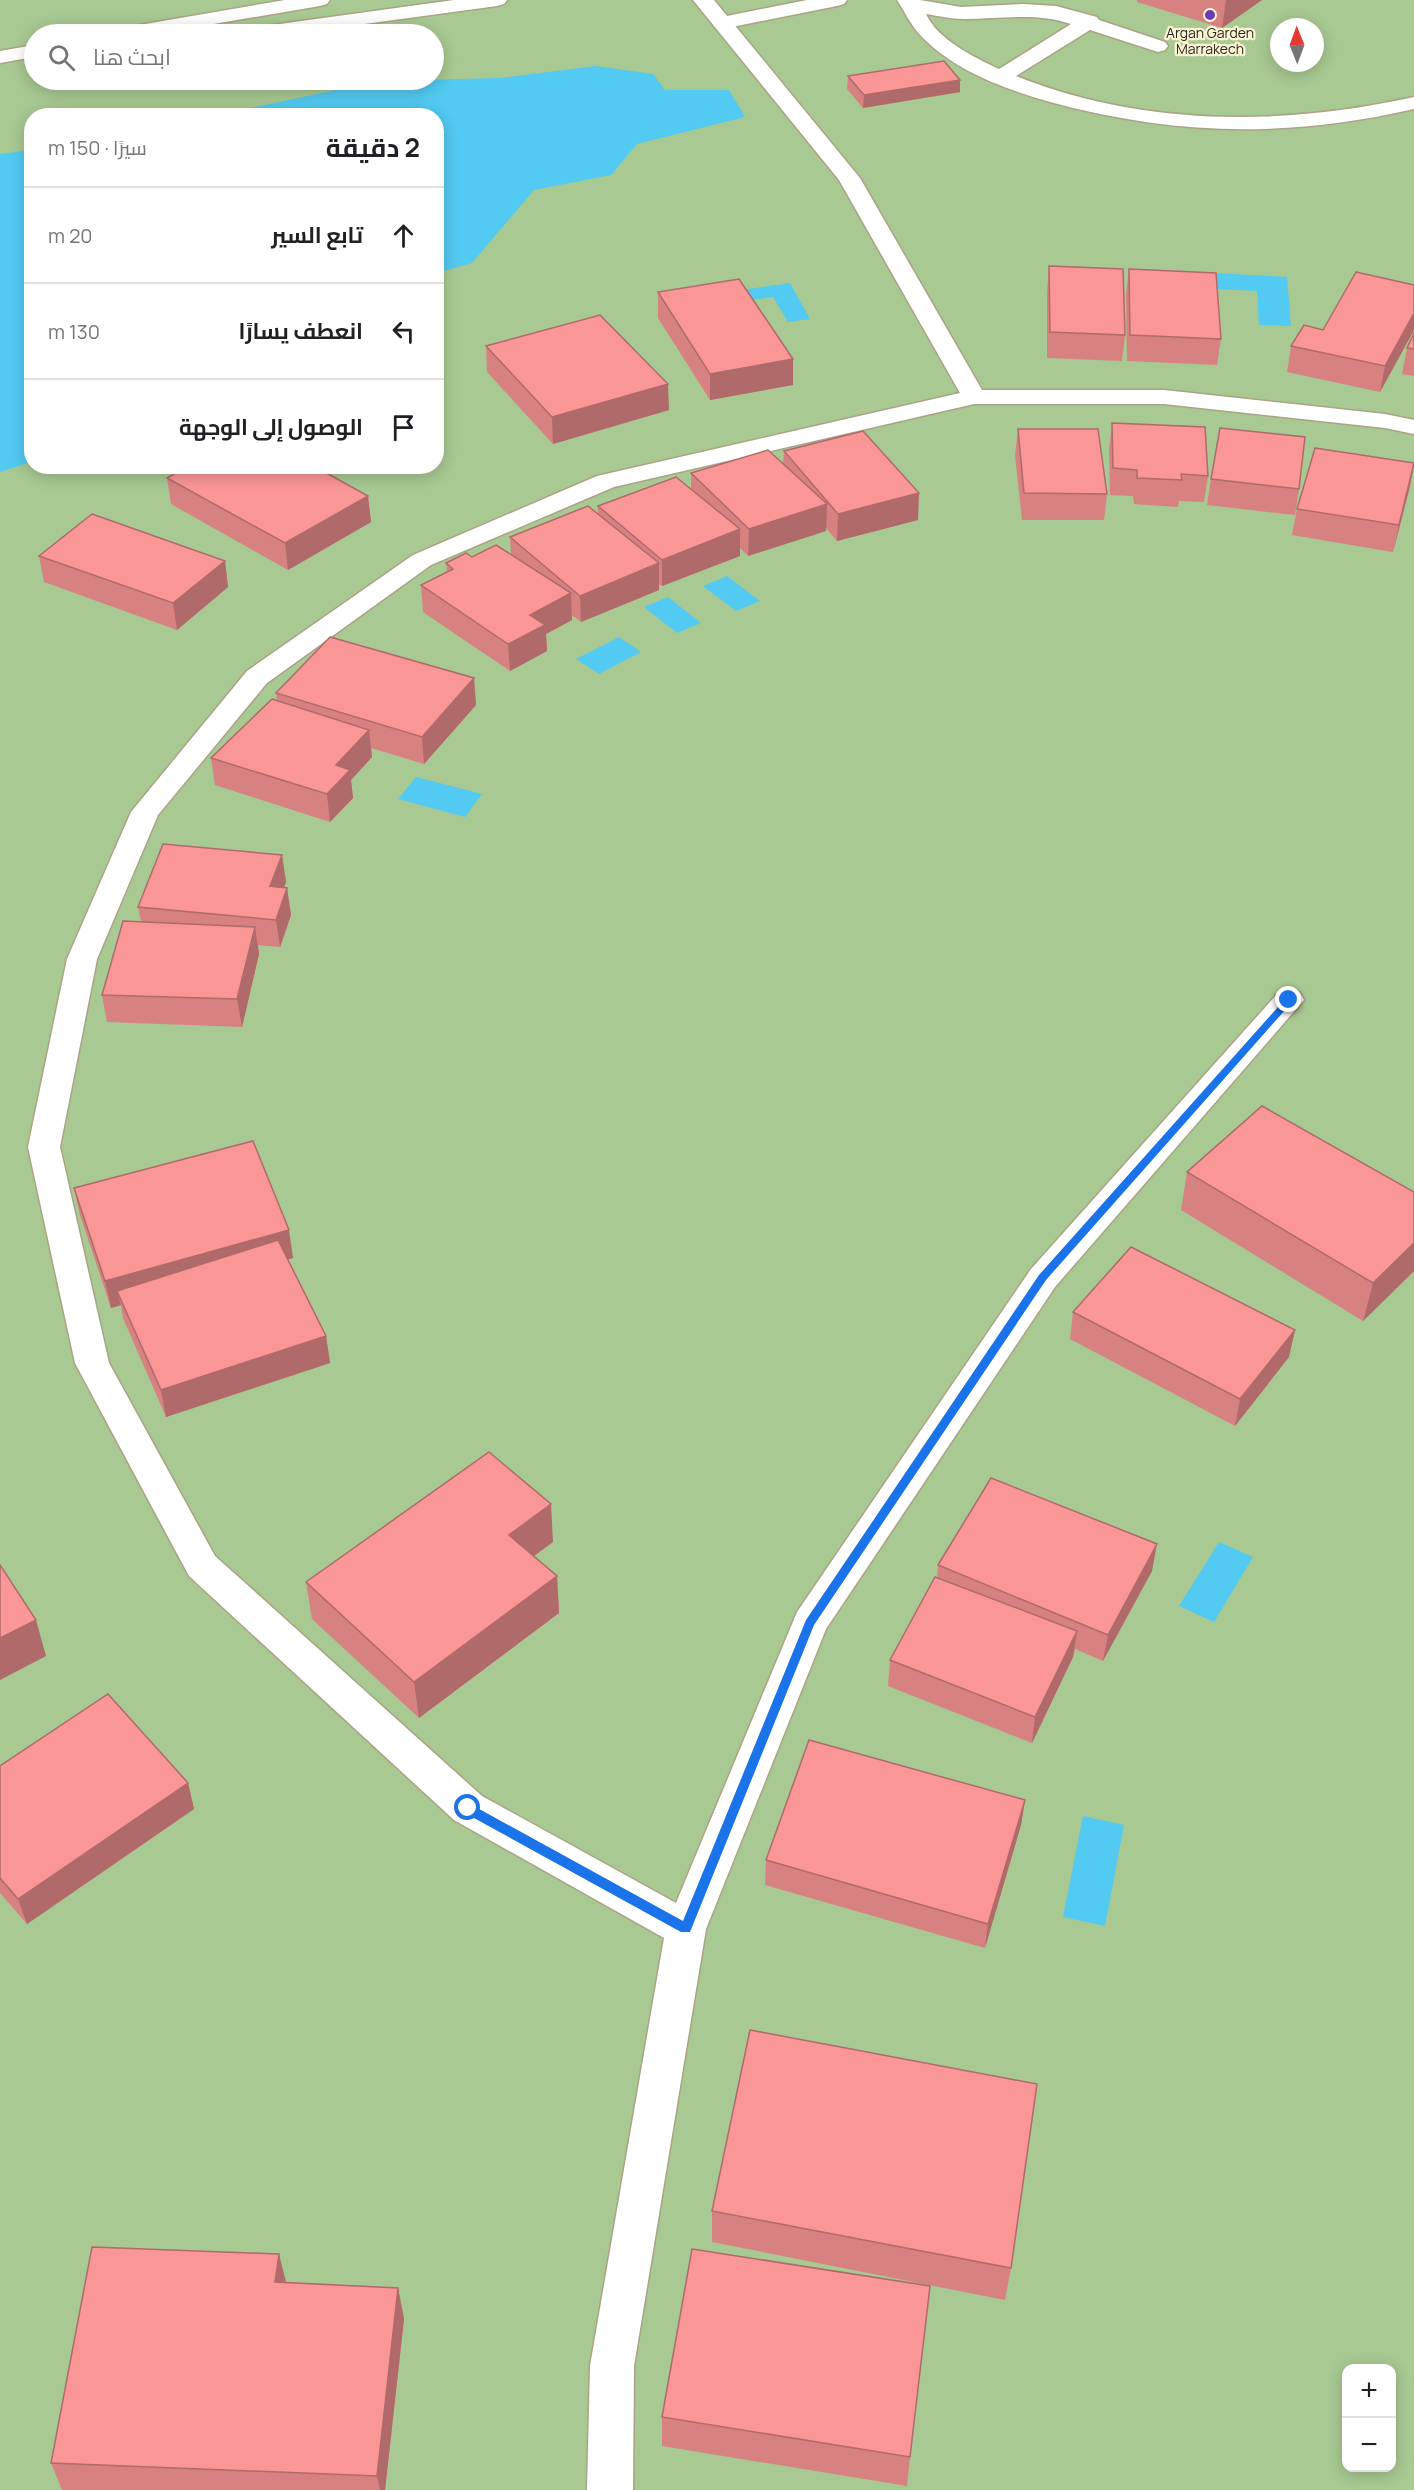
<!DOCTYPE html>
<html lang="ar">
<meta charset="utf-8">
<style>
:root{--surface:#fff;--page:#f6f6f6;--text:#202124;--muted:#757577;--line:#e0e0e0}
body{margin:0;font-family:Manrope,Cairo,sans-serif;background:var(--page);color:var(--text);direction:rtl}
.controls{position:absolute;right:18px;bottom:18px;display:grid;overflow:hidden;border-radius:12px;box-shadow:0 3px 15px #0003}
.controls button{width:54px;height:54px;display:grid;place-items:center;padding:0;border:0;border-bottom:2px solid var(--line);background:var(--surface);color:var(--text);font:30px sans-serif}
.compass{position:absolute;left:1270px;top:18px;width:54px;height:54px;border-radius:50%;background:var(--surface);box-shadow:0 3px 15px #0003;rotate:359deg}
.stop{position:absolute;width:18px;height:18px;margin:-14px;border:4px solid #1a73e8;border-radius:50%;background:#fff}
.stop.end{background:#1a73e8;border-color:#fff;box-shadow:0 2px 6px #0008}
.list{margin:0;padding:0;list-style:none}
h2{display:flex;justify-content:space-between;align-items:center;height:78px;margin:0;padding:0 24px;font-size:26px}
h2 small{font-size:20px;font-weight:400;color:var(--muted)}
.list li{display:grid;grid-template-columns:39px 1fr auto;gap:18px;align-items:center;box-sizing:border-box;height:96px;padding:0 24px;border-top:2px solid var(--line)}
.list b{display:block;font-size:22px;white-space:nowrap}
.list em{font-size:20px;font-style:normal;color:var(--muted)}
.icon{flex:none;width:33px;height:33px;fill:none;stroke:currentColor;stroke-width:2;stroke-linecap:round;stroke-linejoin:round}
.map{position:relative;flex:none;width:1414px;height:2490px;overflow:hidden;direction:ltr}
.search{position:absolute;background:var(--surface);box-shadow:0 3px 15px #0003;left:24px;top:24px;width:420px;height:66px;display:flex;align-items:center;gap:15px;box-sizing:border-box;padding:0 21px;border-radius:33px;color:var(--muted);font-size:22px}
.panel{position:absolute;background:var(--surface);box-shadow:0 3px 15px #0003;left:24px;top:108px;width:420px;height:366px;border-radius:24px;direction:rtl}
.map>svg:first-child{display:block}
</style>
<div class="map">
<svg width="1414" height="2490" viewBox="0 0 1414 2490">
<rect width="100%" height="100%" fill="#efe7c8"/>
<path fill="#a8c992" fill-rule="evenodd" d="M0 0H1414V2490H0ZM1279 27H1315V63H1279ZM34 34H434V80H34ZM32 116H436V466H32ZM1346 2368H1392V2468H1346Z"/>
<path fill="#52caf1" d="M596 66 653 74 665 90H729L745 117 637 144 611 175 534 190 472 263 437 273 436 116 217 115 378 81 501 78Z
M31 150V462L0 472V154Z
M1215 273 1287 277 1291 326 1259 325 1257 291 1216 289Z
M790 283 810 319 788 322 773 297 689 309 684 298Z
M727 576 760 601 736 611 703 586Z
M668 597 701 623 677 633 644 607Z
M619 637 641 652 599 674 576 659Z
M416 777 482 794 465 817 398 799Z
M1219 1542 1253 1557 1214 1622 1179 1606Z
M1083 1816 1124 1825 1105 1926 1063 1917Z"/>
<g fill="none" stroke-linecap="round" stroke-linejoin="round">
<defs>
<path id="service" d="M807 0H847L844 4 837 6 722 29 715 27 712 23 715 19 722 17Z
M897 0H920L961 7 1023 4 1056 6 1097 17 1099 20 1165 42 1168 46 1165 50 1158 52 1090 30 1016 76C1143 127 1282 126 1414 97V109C1287 138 1176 136 1050 102 1005 89 955 71 922 37 911 26 905 12 897 0ZM926 14C939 16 952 19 964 19 1001 19 1036 12 1071 24L999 69C974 57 938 40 926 14Z"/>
<path id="minor" d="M285 0H330L327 4 320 6 155 34H112L115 30 122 28Z
M454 0H507L504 4 497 6 291 34H241L244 30 251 28Z
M693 0H714L860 178 982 390H1164L1385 414 1414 420V434L1385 428 1164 404H974L614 487 431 565 267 683 158 815 97 959 60 1147 109 1363 215 1556 482 1796 676 1903 797 1612 1031 1269 1278 993 1289 990 1300 993 1304 1000 1055 1287 826 1629 706 1929 634 2366 633 2490H587L590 2366 664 1938 454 1820 189 1576 75 1363 28 1147 67 959 131 812 247 671 413 555 597 476 960 393 839 180Z
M34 45V57L0 63V51Z"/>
</defs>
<use href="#service" stroke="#aaa385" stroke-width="3"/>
<use href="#minor" stroke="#aaa385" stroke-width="3"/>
<use href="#service" fill="#fff" fill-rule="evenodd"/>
<use href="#minor" fill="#fff" fill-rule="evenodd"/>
</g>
<path fill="#d78281" d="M1137 0H1262L1222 28 1137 2Z
M848 76 960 92 863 108 847 89Z
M1049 266 1125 335 1122 361 1047 358V292Z
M1129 269 1221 339 1217 365 1127 361 1126 295Z
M1414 285V330L1380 392 1287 372 1291 346Z
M658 292 793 359V385L710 400 658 318Z
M1414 333V376L1402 374 1407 348Z
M486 346 669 410 553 444 487 372Z
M1112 423 1208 476 1204 502 1179 501 1178 507 1134 504 1133 496 1110 495 1109 449Z
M1018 429 1107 494 1104 520H1022L1015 455Z
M784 451 918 520 837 541 826 528V531L748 556 740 548V556L662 586 659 584V590L581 622 572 615V620L546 634 547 651 510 671 423 612 421 585 447 572 446 563 472 557 511 554 510 537 598 515V506L691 490V473L783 464Z
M1414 465 1409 490 1393 552 1292 535 1297 509Z
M167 478 368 496 371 522 288 570 171 504Z
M1211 479 1299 489 1295 515 1207 505Z
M39 556 225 561 228 587 177 630 44 582Z
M474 678 476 705 424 764 371 748 372 757 351 780 353 798 330 822 215 785 211 758 277 700 276 693Z
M282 855 286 882 284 887 287 888 291 915 280 947 258 945 259 954 242 1027 107 1022 102 995 141 922 138 907Z
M1187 1172 1414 1192V1271L1363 1321 1181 1210Z
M74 1188 293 1258 288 1259 326 1336 330 1363 166 1417 123 1318 121 1305 111 1308 80 1215Z
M1073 1312 1289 1357 1235 1426 1070 1339Z
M553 1542 534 1556 557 1576 559 1613 419 1718 312 1619 306 1582Z
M938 1565 1152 1571 1103 1661 1075 1649 1073 1657 1032 1743 888 1686 890 1660 937 1578Z
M0 1766 188 1783 194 1809 27 1924 0 1893Z
M1025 1800 1021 1825 985 1948 765 1885 766 1860Z
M712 2211 1011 2268 1005 2300 712 2242Z
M286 2283 398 2288 404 2319 385 2490H62L51 2463Z
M662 2417 910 2457 907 2486 662 2446Z"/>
<path fill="#af6a69" d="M1226 0H1262L1222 28Z
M960 80V92L863 108 864 95Z
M1414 313V330L1380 392 1385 366Z
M793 359V385L710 400V374Z
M668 384 669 410 553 444 552 417Z
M1414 465 1409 490 1393 552 1399 525Z
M919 493 918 520 837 541 838 514Z
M368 496 371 522 288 570 285 543Z
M827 504 826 531 748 556 749 529Z
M740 529V556L662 586V560Z
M225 561 228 587 177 630 173 603Z
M659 563V590L581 622 580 596Z
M571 593 572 620 546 634 547 651 510 671 508 644 530 615Z
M474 678 476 705 424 764 422 737Z
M369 730 372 757 351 780 353 798 330 822 327 794 336 765Z
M282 855 286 882 274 914 270 886Z
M287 888 291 915 280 947 276 920Z
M255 927 259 954 242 1027 237 999Z
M289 1230 293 1258 123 1304 117 1291 121 1305 111 1308 105 1281Z
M1414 1243V1271L1363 1321 1373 1283Z
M1295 1330 1289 1357 1235 1426 1240 1399Z
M326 1336 330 1363 166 1417 161 1390Z
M551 1504 553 1542 512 1572 509 1535Z
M1157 1544 1152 1571 1103 1661 1108 1635Z
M557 1576 559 1613 419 1718 414 1682Z
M36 1620 46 1656 0 1680V1638Z
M1077 1631 1073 1657 1032 1743 1035 1717Z
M188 1783 194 1809 27 1924 18 1899Z
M1025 1800 1021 1825 985 1948 988 1924Z
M279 2254 287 2286 275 2282Z
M398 2288 404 2319 385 2490H380L377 2476Z"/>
<path fill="#fa9796" stroke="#af6a69" stroke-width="1.5" d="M944 61 960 80 864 95 848 76Z
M1049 266 1123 269 1125 335 1050 332Z
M1129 269 1216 273 1221 339 1130 335Z
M1356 272 1414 285V313L1385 366 1291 346 1304 325 1323 330Z
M739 279 793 359 710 374 658 292Z
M600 315 668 384 552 417 486 346Z
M1414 333V349L1407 348Z
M1112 423 1205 427 1208 476 1181 474 1182 480 1137 478V470L1113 468Z
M1220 428 1305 437 1299 489 1211 479Z
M1018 429H1098L1107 494 1024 493Z
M863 431 919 493 838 514 784 451Z
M1315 448 1414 463 1399 525 1297 509Z
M768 450 827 504 749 529 691 473Z
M188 466H314L368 496 285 543 167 478Z
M676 477 740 529 662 560 598 506Z
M588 506 659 563 580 596 510 537Z
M92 514 225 561 173 603 39 556Z
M496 545 571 593 530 615 545 625 508 644 421 585 453 569 446 563 466 553 472 557Z
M330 637 474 678 422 737 276 693Z
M272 699 369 730 336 765 350 770 327 794 211 758Z
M163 844 282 855 270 886 287 888 276 920 138 907Z
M123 921 255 927 237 999 102 995Z
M1262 1106 1414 1192V1243L1373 1283 1187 1172Z
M253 1141 289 1230 105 1281 74 1188Z
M278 1240 326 1336 161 1390 117 1291Z
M1131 1247 1295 1330 1240 1399 1073 1312Z
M489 1452 551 1504 509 1535 557 1576 414 1682 306 1582Z
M991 1478 1157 1544 1108 1635 938 1565Z
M0 1565 36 1620 0 1638Z
M935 1577 1077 1631 1035 1717 890 1660Z
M108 1694 188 1783 18 1899 0 1878V1766Z
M809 1740 1025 1800 988 1924 766 1860Z
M750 2030 1037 2084 1011 2268 712 2211Z
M92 2247 279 2254 275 2282 398 2288 377 2476 51 2463Z
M692 2249 930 2286 910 2457 662 2417Z"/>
<path fill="#1a73e8" d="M1286 998 1294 1000 1046 1280 814 1625 690 1932H681L463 1812V1805H472L683 1921 806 1620 1039 1275Z"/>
<circle fill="#6a3bb3" stroke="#fcf5d5" stroke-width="2" cx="1210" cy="15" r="6"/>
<g text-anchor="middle" stroke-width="4.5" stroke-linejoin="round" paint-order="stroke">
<g font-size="14" fill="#2a281c" stroke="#fcf5d5">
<text x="1210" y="38">Argan Garden<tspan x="1210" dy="16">Marrakech</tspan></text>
</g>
</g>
</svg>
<div class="controls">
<button>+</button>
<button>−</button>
</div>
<svg class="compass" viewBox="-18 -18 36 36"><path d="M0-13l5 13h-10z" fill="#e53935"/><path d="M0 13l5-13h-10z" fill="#757577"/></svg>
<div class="stop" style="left:468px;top:1808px"></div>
<div class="stop end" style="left:1289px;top:1000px"></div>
<div class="search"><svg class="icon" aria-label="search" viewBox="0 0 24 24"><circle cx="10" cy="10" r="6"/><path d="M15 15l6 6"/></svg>ابحث هنا</div>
<section class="panel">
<h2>2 دقيقة<small>سيرًا · 150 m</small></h2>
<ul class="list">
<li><svg class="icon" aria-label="ahead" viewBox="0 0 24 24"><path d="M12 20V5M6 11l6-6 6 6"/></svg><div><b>تابع السير</b></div><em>20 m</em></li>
<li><svg class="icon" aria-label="left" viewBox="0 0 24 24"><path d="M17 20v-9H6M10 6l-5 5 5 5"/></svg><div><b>انعطف يسارًا</b></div><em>130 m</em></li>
<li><svg class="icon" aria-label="arrive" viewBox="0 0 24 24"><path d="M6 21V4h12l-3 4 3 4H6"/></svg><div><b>الوصول إلى الوجهة</b></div></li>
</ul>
</section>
</div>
